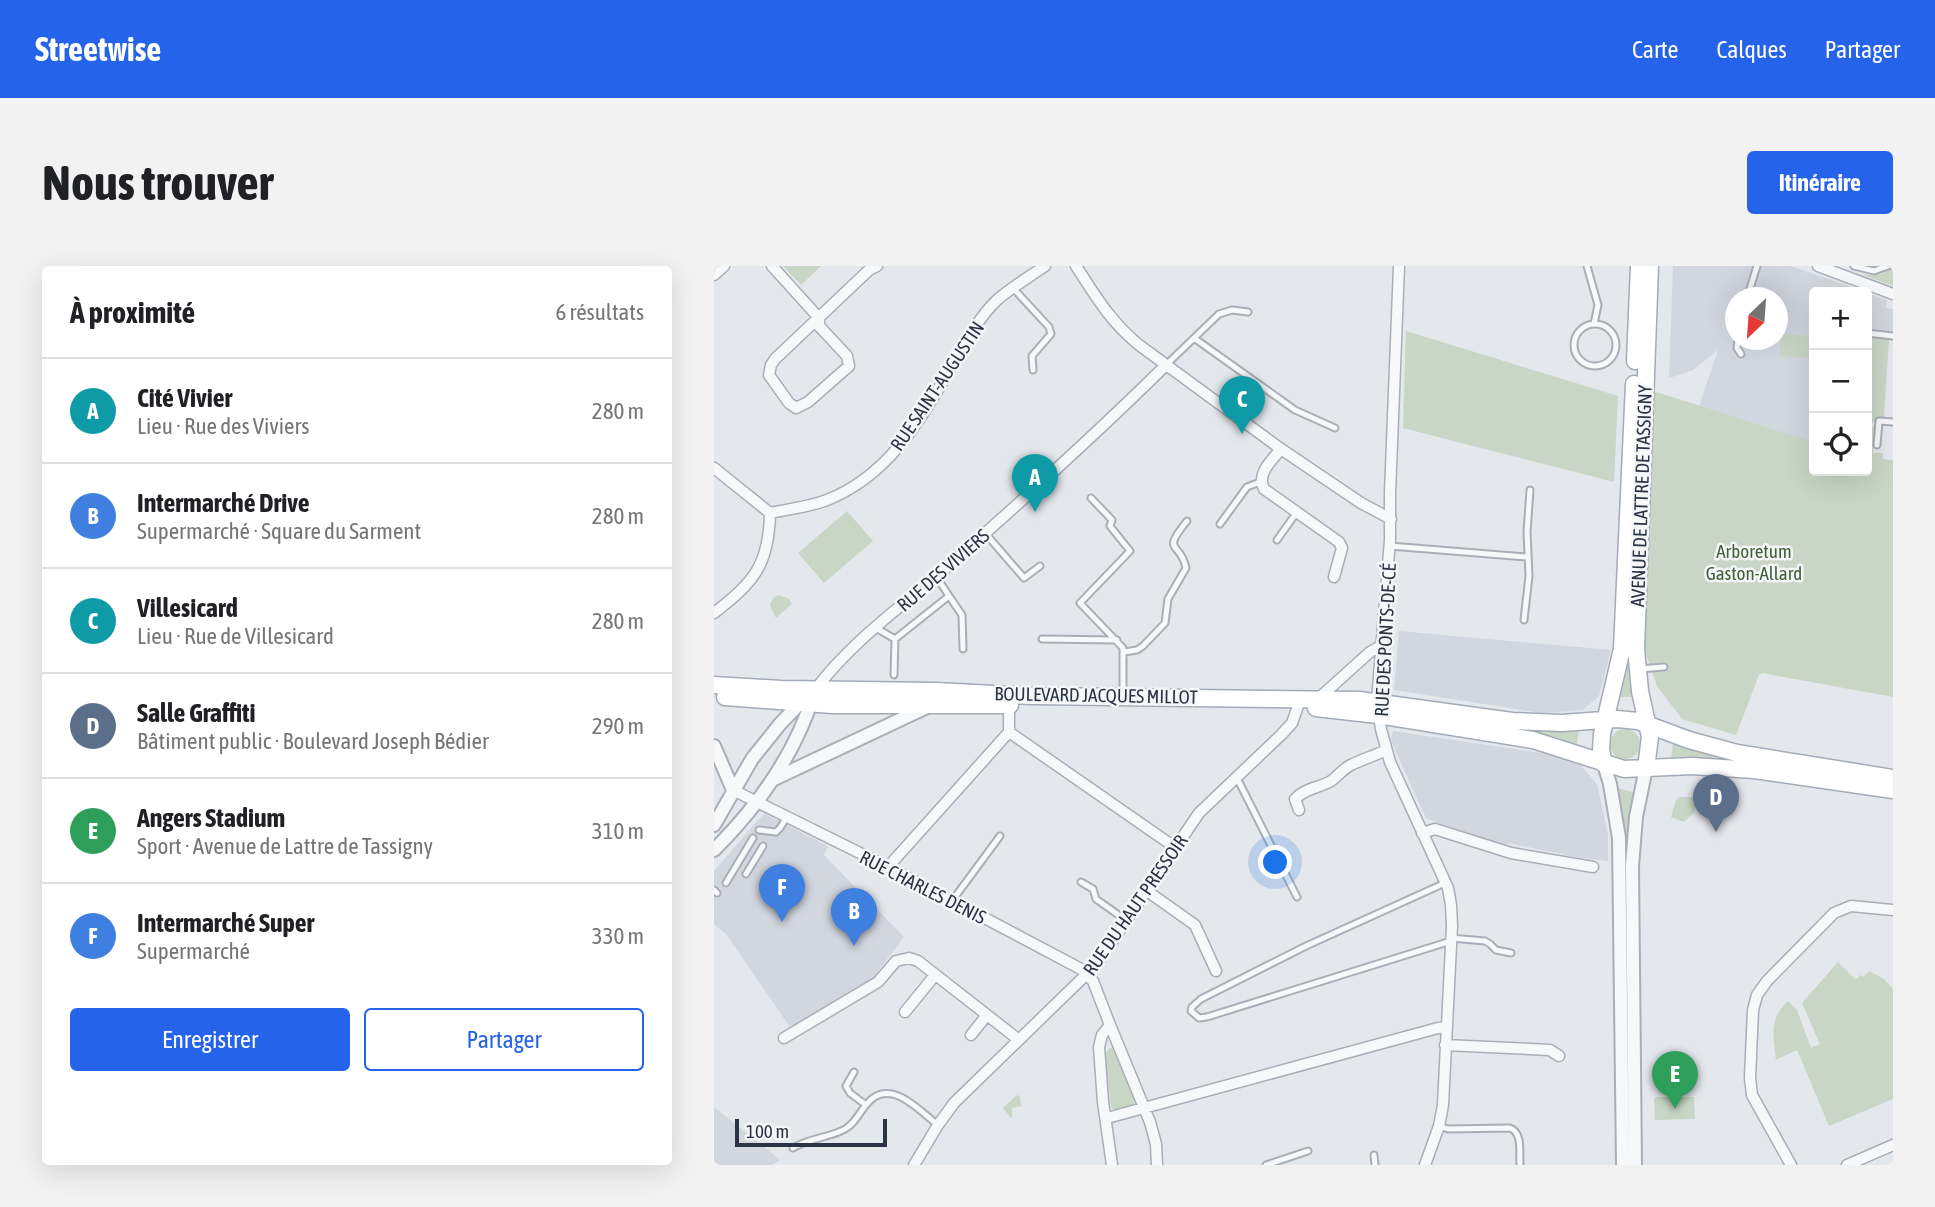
<!DOCTYPE html>
<html lang="fr">
<meta charset="utf-8">
<style>
:root{--surface:#fff;--page:#f2f2f2;--text:#202124;--muted:#757577;--line:#e0e0e0;--accent:#2563eb}
body{margin:0;font-family:"Asap Condensed",sans-serif;background:var(--page);color:var(--text)}
.controls{position:absolute;right:21px;top:21px;display:grid;overflow:hidden;border-radius:7px;box-shadow:0 7px 28px #0002}
.controls button{width:63px;height:63px;display:grid;place-items:center;padding:0;border:0;border-bottom:2px solid var(--line);background:var(--surface);color:var(--text);font:35px sans-serif}
.compass{position:absolute;left:1011px;top:21px;width:63px;height:63px;border-radius:50%;background:var(--surface);box-shadow:0 7px 28px #0002;rotate:205deg}
.scale{position:absolute;left:21px;bottom:18px;width:152px;box-sizing:border-box;padding-left:7px;border:4px solid #2b3445;border-top:0;font-size:19px;line-height:24px;white-space:nowrap;color:#2b3445;-webkit-text-stroke:5px #f4f6f9;paint-order:stroke}
.you{position:absolute;left:562px;top:597px;width:24px;height:24px;margin:-18px;border:5px solid #fff;border-radius:50%;background:#1a73e8;box-shadow:0 0 0 10px #1a73e833}
.badge{display:grid;place-items:center;width:46px;height:46px;border-radius:50%;background:var(--accent);color:#fff;font-size:23px;font-weight:700}
.pin{position:absolute;translate:-50% -58px;filter:drop-shadow(0 2px 4px #0008)}
.pin::after{content:'';position:absolute;top:37px;width:24px;height:21px;background:inherit;clip-path:polygon(0 0,100% 0,50% 100%)}
.list{margin:0;padding:0;list-style:none}
h2{display:flex;justify-content:space-between;align-items:center;height:91px;margin:0;padding:0 28px;font-size:30px}
h2 small{font-size:23px;font-weight:400;color:var(--muted)}
.list li{display:grid;grid-template-columns:46px 1fr auto;gap:21px;align-items:center;box-sizing:border-box;height:105px;padding:0 28px;border-top:2px solid var(--line)}
.list b{display:block;font-size:26px;white-space:nowrap}
.list p{margin:0;font-size:23px;white-space:nowrap;color:var(--muted)}
.list em{font-size:23px;font-style:normal;color:var(--muted)}
.actions{display:flex;gap:14px;padding:21px 28px}
.actions a{flex:1;padding:16px 0;border:2px solid var(--accent);border-radius:7px;text-align:center;font-size:24px;color:var(--accent)}
.actions .main{background:var(--accent);color:#fff}
.icon{flex:none;width:38px;height:38px;fill:none;stroke:currentColor;stroke-width:2;stroke-linecap:round;stroke-linejoin:round}
.map{position:relative;flex:none;width:1179px;height:899px;overflow:hidden;border-radius:7px}
header{display:flex;align-items:center;gap:42px;box-sizing:border-box;height:98px;padding:0 35px;background:var(--accent);color:#fff}
header strong{font-size:33px}
nav{display:flex;gap:38px;margin-inline-start:auto;font-size:24px}
.intro{display:flex;align-items:center;justify-content:space-between;box-sizing:border-box;height:168px;padding:0 42px}
h1{margin:0;font-size:49px}
.button{padding:18px 32px;border-radius:7px;background:var(--accent);color:#fff;font-size:24px;font-weight:700}
main{display:flex;gap:42px;padding:0 42px}
aside{flex:1;background:var(--surface);border-radius:7px;box-shadow:0 7px 28px #0002}
.map>svg:first-child{display:block}
</style>
<header>
<strong>Streetwise</strong>
<nav><a>Carte</a><a>Calques</a><a>Partager</a></nav>
</header>
<div class="intro"><h1>Nous trouver</h1><a class="button">Itinéraire</a></div>
<main>
<aside>
<h2>À proximité<small>6 résultats</small></h2>
<ul class="list">
<li><span class="badge" style="background:#0f9aa8">A</span><div><b>Cité Vivier</b><p>Lieu · Rue des Viviers</p></div><em>280 m</em></li>
<li><span class="badge" style="background:#3f7fe0">B</span><div><b>Intermarché Drive</b><p>Supermarché · Square du Sarment</p></div><em>280 m</em></li>
<li><span class="badge" style="background:#0f9aa8">C</span><div><b>Villesicard</b><p>Lieu · Rue de Villesicard</p></div><em>280 m</em></li>
<li><span class="badge" style="background:#5c6f8a">D</span><div><b>Salle Graffiti</b><p>Bâtiment public · Boulevard Joseph Bédier</p></div><em>290 m</em></li>
<li><span class="badge" style="background:#2e9e5b">E</span><div><b>Angers Stadium</b><p>Sport · Avenue de Lattre de Tassigny</p></div><em>310 m</em></li>
<li><span class="badge" style="background:#3f7fe0">F</span><div><b>Intermarché Super</b><p>Supermarché</p></div><em>330 m</em></li>
</ul>
<div class="actions"><a class="main">Enregistrer</a><a>Partager</a></div>
</aside>
<div class="map">
<svg width="1179" height="899" viewBox="0 0 1179 899">
<rect width="100%" height="100%" fill="#e4e7ec"/>
<path fill="#d2d6de" fill-rule="evenodd" d="M959 0H1077L1151 26H1100V176L985 140 1004 84 979 104 955 112ZM1022 32H1064V74H1022Z
M1153 27 1173 34 1172 42 1179 43V65L1153 64Z
M685 365 897 384 885 430 869 444 828 447 680 424Z
M679 465 840 489 867 500 883 518 894 569V595L862 591 794 577 791 581 712 552 682 486 677 473Z
M51 548 114 580 110 589 190 671 158 713 76 761 12 668 0 658V605L44 554Z
M0 841 10 849 66 894 57 899H0Z"/>
<path fill="#c9d6c5" d="M69 0H107L87 19Z
M1179 1V20L1150 9 1168 8Z
M692 65 904 130 900 216 689 162Z
M1067 68 1100 70V92L1066 90Z
M1153 69 1175 73 1170 151 1162 156 1154 157Z
M936 124 1100 176V205H1153V161H1162L1159 187H1169V193L1179 194V431L1048 407 1045 409 1022 469 968 453 943 420 926 370Z
M133 245 159 275 110 317 84 287Z
M64 329 74 332 78 338 62 352 56 339 59 332Z
M914 382 921 431H906L905 430Z
M814 463H865L863 478Z
M896 478a15 15 0 1 1 30 0a15 15 0 1 1-30 0Z
M959 477 1004 492 1005 493H957Z
M904 522 919 526 915 558 913 607 909 556Z
M965 531H984L980 547 970 556 957 551 962 534Z
M1124 696 1142 714 1146 709 1149 711 1155 705 1170 713 1179 723V833L1115 860 1083 784 1062 794C1059 770 1055 752 1074 735L1083 744 1097 782 1106 778 1088 737Z
M396 782 401 783 404 789 422 837 420 841 402 846 397 841 391 788Z
M303 829 306 831 307 840 298 842V851L297 852 289 842Z
M942 831H980L981 853 941 854 940 833Z"/>
<g fill="none" stroke-linecap="round" stroke-linejoin="round">
<defs>
<path id="service" d="M873 0 884 39 880 58
M1140 0 1160 5 1174 0
M299 22 335 61 337 68 318 90 319 104
M1033 32 1043 0
M860 79a21 21 0 1 1 42 0a21 21 0 1 1-42 0Z
M1153 67 1179 70
M480 72 581 144 621 162
M1024 74 1023 82 1027 88
M452 99 505 48 518 44 534 46
M1163 179 1165 155 1179 156
M377 232 398 254 396 260 416 285 366 337 409 382V428
M506 258 533 221 546 216
M271 267 310 312 326 300
M563 274 583 246
M676 280 813 291
M235 330 248 349 249 383
M810 354 815 310 813 266 816 224
M162 362 181 373 235 330 222 310
M328 373 403 374
M410 386 423 384 429 380 451 357 454 333 472 302C467 275 446 288 473 255
M925 403 950 401
M180 409 181 373
M523 512 583 631
M45 564 62 566 66 562 73 551
M32 608 49 580
M367 616 379 623 382 633 413 655
M12 617 39 572
M731 617 592 680 487 733 478 741 477 745 485 752 493 751 737 675
M0 624 3 627
M238 635 286 570
M737 672 771 675 776 678 782 684 797 687
M140 806 132 820 136 827 152 839
M725 860 734 863 796 862C809 867 805 886 806 899
M79 882C94 872 124 870 134 861 144 854 148 840 159 832 181 816 207 846 224 859
M660 889 661 899
M552 899 594 885"/>
<path id="minor" d="M58 0 105 52V60L133 90 135 100 94 136 82 142 75 137 55 109 57 99 61 93 155 4 163 0
M362 0C382 31 396 55 425 79L567 183 647 237 677 253
M685 0 676 227V274L663 435 667 463 676 496 734 622 737 639 738 660 729 839 725 860 711 899
M1104 0 1179 28
M0 9 10 0
M567 183C558 194 542 208 550 223L625 276 628 282 620 311
M0 202 56 247
M56 247C75 243 95 241 113 234 172 211 205 157 235 105 249 81 263 53 283 34 298 21 315 11 331 0
M0 347C40 316 55 299 56 247
M101 424C137 376 188 340 233 301 308 235 381 169 452 99
M605 432 656 386 668 379
M295 439V466L462 582
M19 524 174 601 367 703 379 715 396 759 388 769 385 781 389 836 398 899
M585 544 581 533C591 522 605 522 617 515 623 511 628 504 635 500 646 494 660 490 672 484
M708 567 721 563 797 587 879 601
M174 601 295 466
M433 625 481 659 502 705
M191 746 221 709
M396 759 436 856 442 878 443 899
M257 769 273 749
M70 772 164 716 182 695 195 692 204 695 305 774
M731 779 836 784 845 790
M393 852 724 762 732 761
M200 899 224 859 240 837 382 699 485 547 567 469 578 457 584 440
M1077 899 1038 829 1036 812 1039 744 1043 729 1053 715 1120 647 1137 640 1179 644
M1133 899 1179 879"/>
<path id="tertiary" d="M0 480 19 524
M890 498 896 518 905 572 909 899
M58 514 215 440
M0 559 38 493 66 458 91 432
M0 584C43 541 81 488 99 430
M921 899 918 600 922 551 932 502"/>
<path id="primary" d="M921 95 925 0
M0 419 67 423 222 425 319 430 645 434 798 455 848 457 903 453 924 455 975 474 1023 487 1179 512
M11 431 118 439H296
M602 442 664 449 819 474 910 503 978 500 1040 504 1179 524
M890 498 887 484 888 468 908 383 920 118
M932 502 936 471 926 425 922 383 936 0"/>
</defs>
<use href="#service" stroke="#a9aeb7" stroke-width="9"/>
<use href="#minor" stroke="#a9aeb7" stroke-width="13"/>
<use href="#tertiary" stroke="#a9aeb7" stroke-width="16"/>
<use href="#primary" stroke="#a3abb8" stroke-width="19"/>
<use href="#service" stroke="#f7f8fa" stroke-width="5"/>
<use href="#minor" stroke="#f7f8fa" stroke-width="10"/>
<use href="#tertiary" stroke="#f7f8fa" stroke-width="12"/>
<use href="#primary" stroke="#fff" stroke-width="16"/>
</g>
<g text-anchor="middle" stroke-width="5" stroke-linejoin="round" paint-order="stroke">
<g font-size="19" fill="#2b3445" stroke="#f4f6f9">
<text transform="translate(223 120) rotate(-56)" y="7">RUE SAINT-AUGUSTIN</text>
<text transform="translate(927 230) rotate(-88)" y="7">AVENUE DE LATTRE DE TASSIGNY</text>
<text transform="translate(229 304) rotate(-41)" y="7">RUE DES VIVIERS</text>
<text transform="translate(671 374) rotate(-87)" y="7">RUE DES PONTS-DE-CÉ</text>
<text transform="translate(382 429) rotate(1)" y="7">BOULEVARD JACQUES MILLOT</text>
<text transform="translate(209 621) rotate(27)" y="7">RUE CHARLES DENIS</text>
<text transform="translate(421 639) rotate(-55)" y="7">RUE DU HAUT PRESSOIR</text>
</g>
<g font-size="19" fill="#3f6138" stroke="#f4f6f9">
<text x="1040" y="292">Arboretum<tspan x="1040" dy="22">Gaston-Allard</tspan></text>
</g>
</g>
</svg>
<div class="controls">
<button>+</button>
<button>−</button>
<button><svg class="icon" aria-label="locate" viewBox="0 0 24 24"><circle cx="12" cy="12" r="6"/><path d="M12 2v4M12 18v4M2 12h4M18 12h4"/></svg></button>
</div>
<svg class="compass" viewBox="-18 -18 36 36"><path d="M0-13l5 13h-10z" fill="#e53935"/><path d="M0 13l5-13h-10z" fill="#757577"/></svg>
<div class="scale">100 m</div>
<div class="you"></div>
<div class="pin badge" style="left:321px;top:246px;background:#0f9aa8">A</div>
<div class="pin badge" style="left:140px;top:680px;background:#3f7fe0">B</div>
<div class="pin badge" style="left:528px;top:168px;background:#0f9aa8">C</div>
<div class="pin badge" style="left:1002px;top:566px;background:#5c6f8a">D</div>
<div class="pin badge" style="left:961px;top:843px;background:#2e9e5b">E</div>
<div class="pin badge" style="left:68px;top:656px;background:#3f7fe0">F</div>
</div>
</main>
